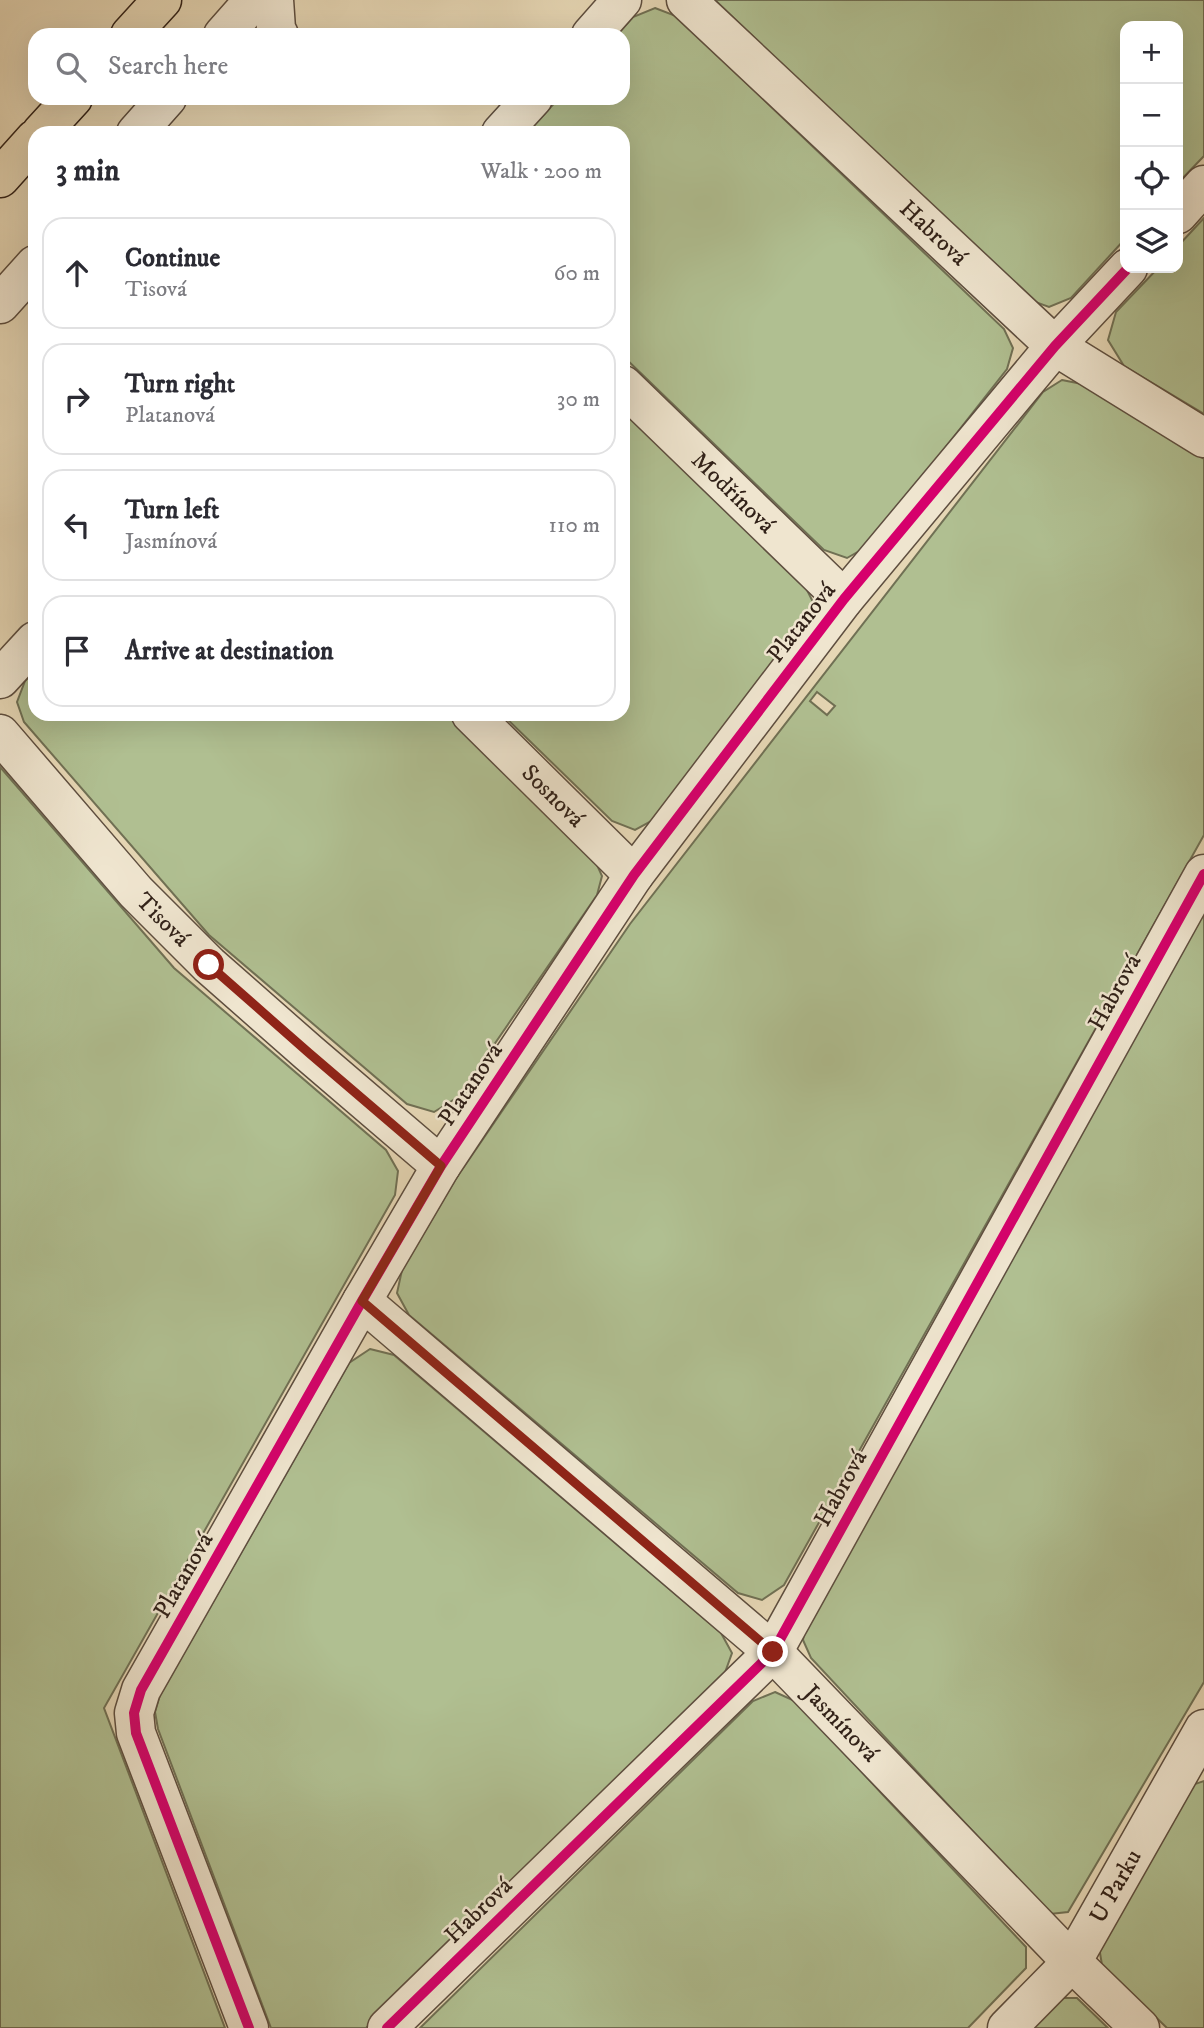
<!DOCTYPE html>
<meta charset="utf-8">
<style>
:root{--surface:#fff;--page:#f2f2f3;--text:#2b2b33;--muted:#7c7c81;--line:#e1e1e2}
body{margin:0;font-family:"IM FELL DW Pica",serif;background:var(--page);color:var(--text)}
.controls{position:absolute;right:21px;top:21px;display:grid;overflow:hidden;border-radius:14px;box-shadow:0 7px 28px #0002}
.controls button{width:63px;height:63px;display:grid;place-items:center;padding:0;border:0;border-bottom:2px solid var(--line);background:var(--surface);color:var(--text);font:35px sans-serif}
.stop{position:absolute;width:21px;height:21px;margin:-16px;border:5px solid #8f2418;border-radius:50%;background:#fff}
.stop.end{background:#8f2418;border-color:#fff;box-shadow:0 2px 7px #0008}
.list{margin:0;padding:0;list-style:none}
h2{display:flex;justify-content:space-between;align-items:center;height:91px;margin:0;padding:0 28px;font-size:30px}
h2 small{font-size:23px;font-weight:400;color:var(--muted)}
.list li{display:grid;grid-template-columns:46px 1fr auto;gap:21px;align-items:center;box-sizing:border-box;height:112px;margin:0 14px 14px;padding:0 14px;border:2px solid var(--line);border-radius:21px}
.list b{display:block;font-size:26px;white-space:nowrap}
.list p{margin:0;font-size:23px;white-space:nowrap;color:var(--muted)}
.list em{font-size:23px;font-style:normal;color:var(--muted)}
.icon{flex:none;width:38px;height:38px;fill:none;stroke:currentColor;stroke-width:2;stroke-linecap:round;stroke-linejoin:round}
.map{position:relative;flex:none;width:1204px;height:2028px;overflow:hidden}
.search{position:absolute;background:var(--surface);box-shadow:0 7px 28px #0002;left:28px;top:28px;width:602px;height:77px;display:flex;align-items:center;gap:18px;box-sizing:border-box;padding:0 24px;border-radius:21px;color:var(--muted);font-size:26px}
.panel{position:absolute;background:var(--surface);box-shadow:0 7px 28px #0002;left:28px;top:126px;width:602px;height:595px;border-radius:21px}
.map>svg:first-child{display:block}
</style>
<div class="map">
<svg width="1204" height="2028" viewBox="0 0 1204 2028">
<rect width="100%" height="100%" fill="#e6d7b5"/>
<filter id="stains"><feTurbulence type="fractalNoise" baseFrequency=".00286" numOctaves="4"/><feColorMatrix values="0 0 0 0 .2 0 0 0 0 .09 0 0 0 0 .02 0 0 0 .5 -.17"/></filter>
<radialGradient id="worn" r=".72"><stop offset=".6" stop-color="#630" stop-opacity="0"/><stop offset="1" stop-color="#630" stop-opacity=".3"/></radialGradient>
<path fill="#b0bf91" stroke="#707054" stroke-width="2" fill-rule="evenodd" d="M715 0H1204V156L1178 183V26H1125V239L1071 298 1049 307 1027 299Z
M655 8 676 16 1004 329 1013 348 1007 369 868 546 847 558 824 550 623 356V133H527L559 98H623V35H617L633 17Z
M1204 218V414L1124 366 1108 340 1116 312 1158 268H1178V246Z
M1062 380 1082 384 1204 459V835L784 1585 762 1600 738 1593 409 1315 397 1293 402 1270 455 1180 630 924 1043 392ZM817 692 835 706 827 715 810 701Z
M623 409 804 584 814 604 807 624 657 818 635 830 612 821 502 714H623Z
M35 670V714H447L593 856 602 876 597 895 458 1097 434 1112 407 1104 209 935 24 722 17 702 25 681Z
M0 767 174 968 386 1150 398 1171 395 1195 104 1708 225 2028H0Z
M1204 912V1682L1068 1912 1050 1914 811 1658 803 1640 806 1622Z
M370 1349 394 1355 721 1633 732 1653 723 1678 366 2028H271L158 1729 155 1712 160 1695 349 1363Z
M775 1692 797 1702 884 1796 1026 1947V1968L968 2028H420L753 1701Z
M1204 1781V2028H1167L1102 1965 1098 1941 1189 1786Z
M1056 1998H1077L1108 2028H1027Z"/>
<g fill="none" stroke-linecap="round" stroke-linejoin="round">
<defs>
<g id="minor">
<path d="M274 0 276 29 279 35"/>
<path id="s1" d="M686 0 1055 346 1204 438"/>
<path d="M223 35 254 0"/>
<path d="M591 35 622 0"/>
<path d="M136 133 167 98"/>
<path d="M501 133 533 98"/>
<path d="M1178 214 1204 185"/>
<path d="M0 304 35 265"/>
<path id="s2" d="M623 385 844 599"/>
<path d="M0 679 35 641"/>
<path id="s3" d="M471 714 634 875"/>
<path id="s4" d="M0 734 136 892 209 965 309 1053 441 1166"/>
<path id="s5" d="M362 1301 773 1652 1072 1962 1140 2028"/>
<path d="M249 2028 136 1733 134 1713 141 1690 362 1301 441 1166 634 875 844 599 1055 346 1128 268"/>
<path d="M387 2028 773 1652 1204 874"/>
<path id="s6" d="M1007 2028 1072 1962 1204 1729"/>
</g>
<path id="major" d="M130 35 162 0
M41 133 73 98
M0 178 35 139"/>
</defs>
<use href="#minor" stroke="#5e4e3f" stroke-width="41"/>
<use href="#major" stroke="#312118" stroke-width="41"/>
<use href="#minor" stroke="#efe5cf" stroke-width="38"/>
<use href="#major" stroke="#e6d7b5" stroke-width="38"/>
<defs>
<path id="cycleway" d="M249 2028 136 1733 134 1713 141 1690 362 1301 441 1166 634 875 844 599 1055 346 1128 268
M387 2028 773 1652 1204 874"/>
</defs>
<use href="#cycleway" stroke="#efe5cf" stroke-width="15"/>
<use href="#cycleway" stroke="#d6006c" stroke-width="10"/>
</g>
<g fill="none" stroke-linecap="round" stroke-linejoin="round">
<path stroke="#8f2418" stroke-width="9" d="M209 965 309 1053 441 1166 362 1301 773 1652"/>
</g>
<g text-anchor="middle" stroke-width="5" stroke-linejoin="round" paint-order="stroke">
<g font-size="24" fill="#312118" stroke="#efe5cf">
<text dy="8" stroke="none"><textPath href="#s1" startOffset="340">Habrová</textPath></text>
<text dy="8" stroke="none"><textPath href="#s2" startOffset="154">Modřínová</textPath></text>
<text transform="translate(801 622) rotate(-52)" y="8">Platanová</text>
<text dy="8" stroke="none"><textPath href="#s3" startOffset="116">Sosnová</textPath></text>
<text dy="8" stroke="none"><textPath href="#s4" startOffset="247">Tisová</textPath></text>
<text transform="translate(1114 992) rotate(-61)" y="8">Habrová</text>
<text transform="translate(470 1084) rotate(-56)" y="8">Platanová</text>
<text transform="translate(840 1488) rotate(-61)" y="8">Habrová</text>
<text transform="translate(183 1575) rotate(-60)" y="8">Platanová</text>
<text dy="8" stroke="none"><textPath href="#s5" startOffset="639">Jasmínová</textPath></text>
<text dy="8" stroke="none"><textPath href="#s6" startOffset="180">U Parku</textPath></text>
<text transform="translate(478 1910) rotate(-44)" y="8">Habrová</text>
</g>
</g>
<rect width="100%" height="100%" filter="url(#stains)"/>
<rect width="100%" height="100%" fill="url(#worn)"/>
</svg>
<div class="controls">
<button>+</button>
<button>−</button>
<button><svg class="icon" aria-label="locate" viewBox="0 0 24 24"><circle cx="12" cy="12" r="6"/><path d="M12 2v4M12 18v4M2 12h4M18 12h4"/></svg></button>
<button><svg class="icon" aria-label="layers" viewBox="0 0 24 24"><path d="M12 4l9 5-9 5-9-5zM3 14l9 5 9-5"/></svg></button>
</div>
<div class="stop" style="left:209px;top:965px"></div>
<div class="stop end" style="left:773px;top:1652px"></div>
<div class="search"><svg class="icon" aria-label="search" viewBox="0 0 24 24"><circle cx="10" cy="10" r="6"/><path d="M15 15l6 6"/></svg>Search here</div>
<section class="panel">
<h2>3 min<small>Walk · 200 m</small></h2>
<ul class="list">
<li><svg class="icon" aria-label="ahead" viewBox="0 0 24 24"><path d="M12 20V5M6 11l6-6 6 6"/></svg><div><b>Continue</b><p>Tisová</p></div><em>60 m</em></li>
<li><svg class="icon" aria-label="right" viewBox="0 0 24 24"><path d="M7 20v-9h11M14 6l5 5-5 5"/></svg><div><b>Turn right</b><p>Platanová</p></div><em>30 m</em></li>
<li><svg class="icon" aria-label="left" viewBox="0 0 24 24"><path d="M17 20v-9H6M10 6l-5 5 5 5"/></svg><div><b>Turn left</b><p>Jasmínová</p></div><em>110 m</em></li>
<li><svg class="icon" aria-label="arrive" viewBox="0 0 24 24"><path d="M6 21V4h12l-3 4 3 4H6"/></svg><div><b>Arrive at destination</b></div></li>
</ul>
</section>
</div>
